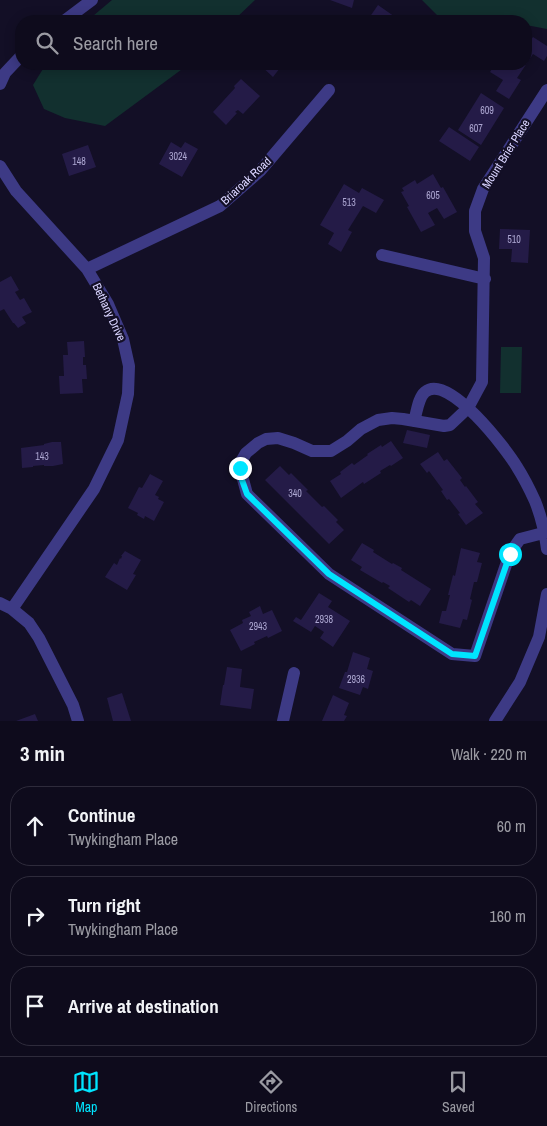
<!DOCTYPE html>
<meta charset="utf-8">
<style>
:root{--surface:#0e0b1c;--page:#171425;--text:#f1f3f6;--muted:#9b9ba3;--line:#2e2b3b;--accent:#00e5ff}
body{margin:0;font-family:"Archivo Narrow",sans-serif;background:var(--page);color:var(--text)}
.stop{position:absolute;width:15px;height:15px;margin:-11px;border:4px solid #00e5ff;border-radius:50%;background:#fff}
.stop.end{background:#00e5ff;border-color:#fff;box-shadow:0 1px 5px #0008}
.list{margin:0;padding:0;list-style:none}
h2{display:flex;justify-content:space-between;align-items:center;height:65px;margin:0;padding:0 20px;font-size:21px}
h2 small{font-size:16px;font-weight:400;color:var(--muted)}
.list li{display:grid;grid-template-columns:32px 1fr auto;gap:15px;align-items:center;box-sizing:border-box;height:80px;margin:0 10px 10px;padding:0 10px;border:1px solid var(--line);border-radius:20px}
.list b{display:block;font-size:19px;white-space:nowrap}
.list p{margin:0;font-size:16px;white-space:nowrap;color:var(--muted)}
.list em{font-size:16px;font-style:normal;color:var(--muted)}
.icon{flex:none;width:28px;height:28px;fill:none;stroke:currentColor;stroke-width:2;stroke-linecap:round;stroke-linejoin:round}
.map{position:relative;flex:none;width:547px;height:721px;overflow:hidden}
.search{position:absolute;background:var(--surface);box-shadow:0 2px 12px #0003;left:15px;right:15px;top:15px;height:55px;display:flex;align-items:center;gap:12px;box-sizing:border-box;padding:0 18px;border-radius:20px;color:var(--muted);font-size:19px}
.sheet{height:335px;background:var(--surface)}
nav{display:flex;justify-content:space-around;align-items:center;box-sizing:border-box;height:70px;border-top:1px solid var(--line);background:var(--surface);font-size:14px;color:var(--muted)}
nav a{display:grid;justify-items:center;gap:2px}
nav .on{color:var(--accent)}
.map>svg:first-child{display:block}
</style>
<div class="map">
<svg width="547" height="721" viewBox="0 0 547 721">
<rect width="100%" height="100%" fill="#130f26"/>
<path fill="#12302f" d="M112 0H255L233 21H87Z
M422 0H547V29L526 25V21H503L482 18 437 15Z
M46 64H189L105 126 65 118 44 109 33 85Z
M501 347H522L521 393H500Z"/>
<path fill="#241b47" d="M330 0H354L352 8Z
M378 5 398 19 399 17 405 21H367Z
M533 37 547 46V56L544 61 533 54 517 78 521 80 509 99 496 91 503 80 490 72 495 64H526V39L530 41Z
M259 64H283L273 77Z
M241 79 260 96 243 114 238 110 235 112 237 113 226 125 213 112 235 88 234 86Z
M481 93 504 108 481 145 458 130Z
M449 127 479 147 470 161 439 141Z
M171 142 181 148 185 142 198 149 182 177 159 164Z
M88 145 96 167 69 176 62 154Z
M433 174 441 188 443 187 457 212 444 219 437 208 428 213 435 225 421 232 407 207 409 206 401 192 404 191 402 188 415 180 417 184Z
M344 184 359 193 362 188 384 200 376 213 363 206 348 230 352 232 341 252 328 244 334 233 320 225Z
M500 229 530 230 528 263 511 262 512 249H499Z
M11 276 19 290 15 292 20 300 24 298 32 312 22 317 26 323 18 328 14 323H13L4 309 0 311V282Z
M84 341 85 357H83V365H86L87 379H82L83 393 60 394 59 376H64L63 355H68L67 342Z
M407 430 430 435 427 448 403 443Z
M391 441 403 458 391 466 390 465 380 471 381 473 364 484 363 482 341 498 330 481 341 474 340 472 352 463 354 465 368 455 367 454 381 445 382 447Z
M52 442H61L63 464 53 466H44V465L33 466V467L22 468 21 448 44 445V444Z
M438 452 444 461 447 459 462 478 460 480 465 487 466 486 478 502 475 504 483 513 466 525 458 514 460 513 449 499 447 500 441 491 443 490 429 471 427 473 420 464Z
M280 466 289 475 291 473 308 490 306 491 322 507 324 506 338 520 336 522 344 530 329 544 265 480Z
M150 474 163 481 155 495 159 497 158 499 164 502 154 521 145 516 144 519 137 515 138 513 128 508 139 487 142 488Z
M362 543 374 550 373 552 392 564 393 563 402 568 401 570 431 589 420 606 411 600 409 602 388 588 390 586 383 582 382 583 360 570 362 567 351 560Z
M461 548 480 553 477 562 482 563 477 582H474L470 599 472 600 467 620 463 619 460 628 439 623 442 611H446L450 595H448L453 575 455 576Z
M125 551 141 560 133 574 136 575 127 590 105 577 114 563 117 565 120 558 121 559 122 556H121Z
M319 593 332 601 328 607 350 621 333 647 320 638 324 632 315 626 311 632 293 621 296 617 301 620Z
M260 606 263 614 272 610 282 631 268 638 267 636 254 642 255 644 241 651 230 630 243 623 242 620 251 616 249 612Z
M353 652 370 658 367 669 373 671 368 689 363 687 360 695 339 688 345 672H347Z
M227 667 242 669 240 687 254 689 251 709 220 705 223 685H224Z
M122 693 131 721H113L107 698Z
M333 695 349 703 344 715 347 716 344 721H322Z
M35 714 38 721H16Z"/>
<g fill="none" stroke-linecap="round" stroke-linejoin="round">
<path stroke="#3d3a85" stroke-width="12" d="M64 21 92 0
M0 84 5 73 21 56
M547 90 483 189 475 211V231L484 258 482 382 468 408 450 425 444 426 403 419 392 418 378 420 361 429 347 441 331 451H312L294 443 278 438 266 439 258 443 246 453 242 460 240 468 247 494 329 574 452 654 475 656 510 553 520 539 547 532
M0 166 16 191 87 269 108 304 123 339 129 366 128 394 118 440 94 489 12 609
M382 255 485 279
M87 269 220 206 260 171 329 90
M414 421C417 412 418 398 425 392 448 372 507 450 517 467 524 478 530 490 535 501 541 516 545 533 547 549
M0 603 12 609 29 623 39 638 73 705 78 721
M283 721 294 673
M495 721 520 682 539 637 547 594"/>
</g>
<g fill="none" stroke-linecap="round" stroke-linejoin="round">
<path stroke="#00e5ff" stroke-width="6" d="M240 468 242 480 247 494 329 574 452 654 475 656 510 554"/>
</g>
<g text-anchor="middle" stroke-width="4.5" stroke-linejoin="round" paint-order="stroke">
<g font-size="10" fill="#aca6d1">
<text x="487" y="114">609</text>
<text x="476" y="132">607</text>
<text x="178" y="160">3024</text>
<text x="79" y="165">148</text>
<text x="433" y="199">605</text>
<text x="349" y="206">513</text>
<text x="514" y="243">510</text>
<text x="42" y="460">143</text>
<text x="295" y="497">340</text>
<text x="324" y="623">2938</text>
<text x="258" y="630">2943</text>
<text x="356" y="683">2936</text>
</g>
<g font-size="12" fill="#d9d4ff" stroke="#130f26">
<text transform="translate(506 154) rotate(-58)" y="4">Mount Brier Place</text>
<text transform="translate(246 181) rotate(-43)" y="4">Briaroak Road</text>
<text transform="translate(109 312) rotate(65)" y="4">Bethany Drive</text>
</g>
</g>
</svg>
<div class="stop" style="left:510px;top:554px"></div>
<div class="stop end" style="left:240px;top:468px"></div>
<div class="search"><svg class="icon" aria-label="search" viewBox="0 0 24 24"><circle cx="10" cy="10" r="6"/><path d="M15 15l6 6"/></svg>Search here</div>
</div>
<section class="sheet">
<h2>3 min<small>Walk · 220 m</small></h2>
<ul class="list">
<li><svg class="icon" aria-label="ahead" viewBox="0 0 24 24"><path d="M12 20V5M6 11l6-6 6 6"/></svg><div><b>Continue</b><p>Twykingham Place</p></div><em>60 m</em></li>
<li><svg class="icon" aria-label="right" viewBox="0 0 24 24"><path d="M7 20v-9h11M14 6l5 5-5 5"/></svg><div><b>Turn right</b><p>Twykingham Place</p></div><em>160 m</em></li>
<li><svg class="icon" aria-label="arrive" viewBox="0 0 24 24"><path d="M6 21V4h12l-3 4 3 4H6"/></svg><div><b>Arrive at destination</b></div></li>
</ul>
</section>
<nav>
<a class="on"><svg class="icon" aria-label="map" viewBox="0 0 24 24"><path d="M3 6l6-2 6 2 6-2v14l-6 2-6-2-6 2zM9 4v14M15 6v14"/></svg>Map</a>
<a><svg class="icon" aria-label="directions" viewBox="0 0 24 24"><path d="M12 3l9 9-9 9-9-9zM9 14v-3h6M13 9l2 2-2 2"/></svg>Directions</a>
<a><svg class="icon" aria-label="saved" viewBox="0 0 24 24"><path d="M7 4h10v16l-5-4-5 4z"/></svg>Saved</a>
</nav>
